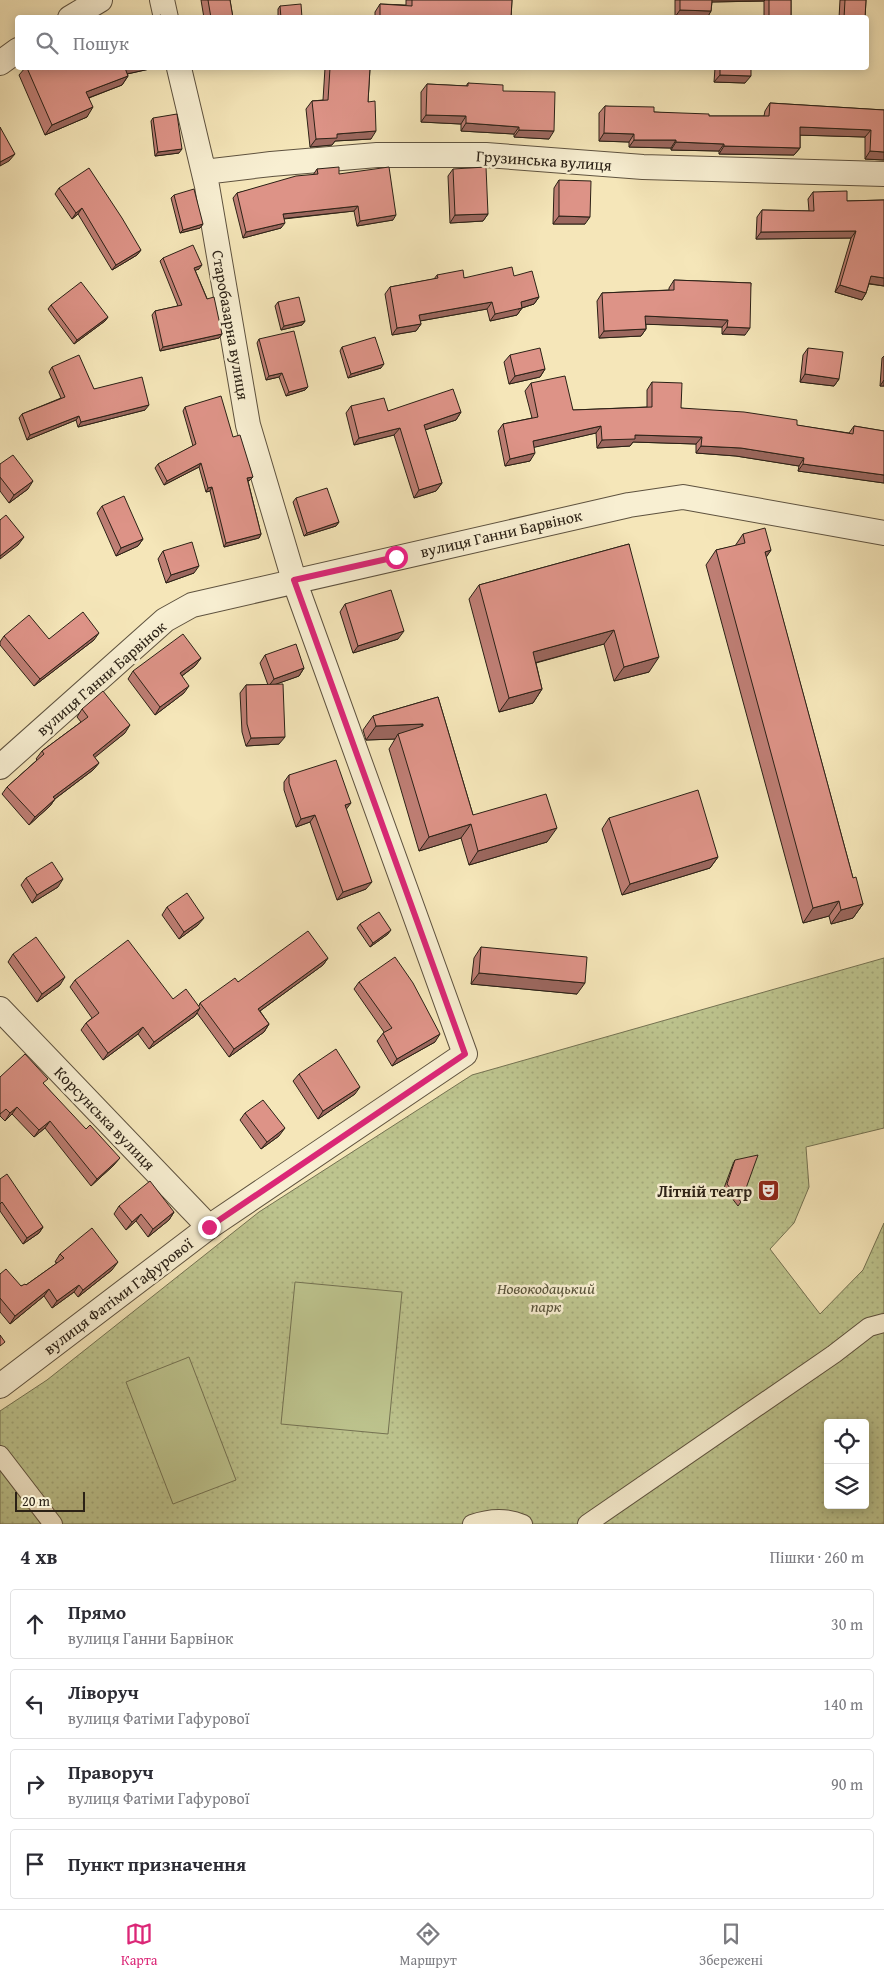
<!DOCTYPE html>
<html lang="uk">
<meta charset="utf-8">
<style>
:root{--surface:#fff;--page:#f2f2f3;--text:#2b2b33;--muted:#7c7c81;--line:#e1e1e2;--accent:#db2777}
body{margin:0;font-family:"Gentium Book Plus",serif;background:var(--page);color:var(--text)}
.controls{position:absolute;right:15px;bottom:15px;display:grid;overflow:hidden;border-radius:5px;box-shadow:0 2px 12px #0003}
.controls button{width:45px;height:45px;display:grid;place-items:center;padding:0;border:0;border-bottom:1px solid var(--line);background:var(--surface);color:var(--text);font:25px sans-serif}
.scale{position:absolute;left:15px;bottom:12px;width:70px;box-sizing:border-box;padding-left:5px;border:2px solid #2b2116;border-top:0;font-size:14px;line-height:18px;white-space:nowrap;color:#2b2116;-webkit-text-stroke:4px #f8efd2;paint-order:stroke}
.stop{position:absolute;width:15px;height:15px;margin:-11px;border:4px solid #db2777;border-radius:50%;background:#fff}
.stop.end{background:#db2777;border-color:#fff;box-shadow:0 1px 5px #0008}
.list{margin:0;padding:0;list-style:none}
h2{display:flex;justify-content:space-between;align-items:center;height:65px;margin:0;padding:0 20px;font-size:21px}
h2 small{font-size:16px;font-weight:400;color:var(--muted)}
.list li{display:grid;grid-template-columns:32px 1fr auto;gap:15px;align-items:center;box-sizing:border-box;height:70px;margin:0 10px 10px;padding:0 10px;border:1px solid var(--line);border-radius:5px}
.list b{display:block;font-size:19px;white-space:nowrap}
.list p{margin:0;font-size:16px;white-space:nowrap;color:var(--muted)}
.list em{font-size:16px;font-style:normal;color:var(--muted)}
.icon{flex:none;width:28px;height:28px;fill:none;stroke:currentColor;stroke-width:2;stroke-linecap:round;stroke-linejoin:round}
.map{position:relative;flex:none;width:884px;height:1524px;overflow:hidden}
.search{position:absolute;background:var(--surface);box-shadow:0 2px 12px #0003;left:15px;right:15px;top:15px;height:55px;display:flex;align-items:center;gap:12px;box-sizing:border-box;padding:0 18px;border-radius:5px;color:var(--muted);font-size:19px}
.sheet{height:385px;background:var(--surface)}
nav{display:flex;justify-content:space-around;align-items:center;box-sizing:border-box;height:70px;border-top:1px solid var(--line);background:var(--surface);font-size:14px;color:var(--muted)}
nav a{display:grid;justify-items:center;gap:2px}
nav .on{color:var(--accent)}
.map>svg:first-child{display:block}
</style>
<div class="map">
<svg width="884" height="1524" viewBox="0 0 884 1524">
<defs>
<pattern id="park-dots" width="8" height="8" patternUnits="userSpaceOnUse" patternTransform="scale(1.25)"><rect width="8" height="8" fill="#bdc48e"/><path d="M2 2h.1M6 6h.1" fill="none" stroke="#a3a87a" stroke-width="1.8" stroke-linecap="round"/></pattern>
</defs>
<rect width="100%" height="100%" fill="#f5e6b9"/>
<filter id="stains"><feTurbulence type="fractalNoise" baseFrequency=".004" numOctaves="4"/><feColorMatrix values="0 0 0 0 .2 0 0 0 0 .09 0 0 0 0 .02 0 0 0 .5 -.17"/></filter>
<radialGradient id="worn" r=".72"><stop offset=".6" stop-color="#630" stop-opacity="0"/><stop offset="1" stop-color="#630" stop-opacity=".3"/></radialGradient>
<path fill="url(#park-dots)" stroke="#747252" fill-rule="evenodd" d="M884 958V1128L806 1147 809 1187 794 1223 770 1249 820 1314 863 1270 884 1223V1524H0V1411L47 1380 259 1212 472 1075ZM828 1423H865V1505H828Z"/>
<path fill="#bdc48e" stroke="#747252" d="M295 1282 402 1292 388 1434 281 1424Z
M189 1357 236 1480 173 1504 126 1382Z"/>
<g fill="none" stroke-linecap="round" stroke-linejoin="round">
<defs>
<path id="pedestrian" d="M0 1455 53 1524
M472 1524C489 1518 507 1517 523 1524
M587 1524 834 1354 869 1327 884 1323"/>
<path id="minor" d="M162 0 166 18
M70 18 100 0
M0 63 18 50
M204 172 271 164 377 155H486L643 167 884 174
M0 767 165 620 192 605 629 505 683 497 884 533
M0 1009 209 1227
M0 1386 209 1227 465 1054 294 580 248 425 207 186 179 68"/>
</defs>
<use href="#pedestrian" stroke="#5e523f" stroke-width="20"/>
<use href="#minor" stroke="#5e523f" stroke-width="26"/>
<use href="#pedestrian" stroke="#f8efd2" stroke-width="18"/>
<use href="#minor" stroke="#f8efd2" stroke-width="24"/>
</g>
<path fill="#be7e74" stroke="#2b2116" d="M201 0H230L233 18H204Z
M406 0H512L511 18H375V12L380 4 406 5Z
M675 0H791V18H764V1L712 2 711 11 707 18 675 17Z
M840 0H866L865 18H839Z
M280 6 302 18H278V9Z
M25 68H154L127 74 128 76 122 85 89 98 87 117 45 135 19 75Z
M325 68H370L368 102 371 139 335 141 332 145 310 147 306 109 312 101 323 100Z
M715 68H751L745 83 714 82Z
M468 83 503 91 549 139 514 137V134L461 131V124L421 122V92L427 84 466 86Z
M770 103 884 110V160L865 159V137L800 135V148L794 155 719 154V151L671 150V148L629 147V142L599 141V113L605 106 654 112 709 116H764L765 111Z
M153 118 179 153 155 156 151 121Z
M317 169 339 174 393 220 357 226 354 211 284 219 281 228 243 238 233 198 237 193 313 175Z
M453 169 488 214 483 221 450 223 448 176Z
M559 180 585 224H553L554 188Z
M59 188 141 250 137 255 112 270 78 214 72 219 55 194Z
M813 192 847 201 884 200V286L869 284 866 293 862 300 835 292 851 238 756 239 757 217 762 210 809 211 808 199Z
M174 195 203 224 200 228 180 233 171 198Z
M163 258 199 269 195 270 222 334 219 338 160 351 152 315 155 311 178 306 160 261Z
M437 275 464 278 514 276 539 297 534 304 522 308 517 315 490 321 487 309 420 321 421 324 416 331 392 335 385 294 390 287 434 279Z
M674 280 751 283 745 335 722 334V327L646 324V329L641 336 599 338 597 301 602 293 669 290V288Z
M278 302 305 321 302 325 281 330 275 306Z
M51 305 108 317 105 321 74 344 48 309Z
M259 339 305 390 286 396 279 377 266 380 257 343Z
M342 347 381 368 348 378 340 351Z
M808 348 839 379 834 386 800 382 803 355Z
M510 355 545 369 540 377 509 384 504 362Z
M884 356V386H880L882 358Z
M52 367 94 389 145 410 78 427 76 420 27 440 19 418 22 414 61 398 49 372Z
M652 382 681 408 849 433 854 426 884 431V483L798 471 799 466 736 456 696 453V444L633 442 630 446 597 448 596 433 534 447 530 461 505 466 498 431 503 424 532 418 525 391 531 383 573 410 647 407V390Z
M351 406 388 411 461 412 456 420 425 430 442 483 436 491 414 498 394 435 354 445 346 413Z
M185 407 233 437 250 480 248 481 261 534 259 538 224 547 210 491 206 492 199 467 164 485 155 468 158 464 193 446 183 411Z
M0 464 28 489 9 503 0 491Z
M296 498 339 522 336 526 304 536 293 502Z
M102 506 143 539 138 546 116 556 97 513Z
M743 534 771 550 766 557 853 878 863 904 853 918 831 924 829 916 803 923 706 565 716 550 735 546Z
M629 544 649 672 614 681 604 644 536 663 542 689 533 703 499 712 469 599 479 585Z
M163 551 194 573 166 583 158 559Z
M345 604 398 639 353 653 340 612Z
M4 636 49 639 94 640 34 686 0 645V642Z
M265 655 304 668 299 676 276 684 279 744 246 746 242 732 240 693 246 685H268L260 663Z
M201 658 195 666 182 676 184 693 155 715 128 679 133 671Z
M438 697 473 815 547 842 469 865 461 838 419 851 389 749 395 739 366 740 363 730 373 716Z
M82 709 125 733 94 757 99 763 93 770 55 799 50 806 29 825 2 794 7 787 37 760 36 759 42 751 81 722 77 717Z
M289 775 346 809 366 889 337 900 310 822 296 827 284 790V782Z
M609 818 718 857 710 868 622 895 602 829Z
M26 878 58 887 32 903 21 885Z
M167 907 198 925 179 939 162 915Z
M360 924 388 934 370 947 357 928Z
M481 947 577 994 471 984 474 958Z
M13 954 60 985 37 1002 8 962Z
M328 958 323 965 260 1011 269 1024 264 1032 229 1057 197 1013 195 1016 149 1049 138 1034 103 1060 81 1030 86 1023 92 1018 70 987 75 980 173 999 199 1006 200 1003 238 982Z
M359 982 435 1042 392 1066 377 1041 384 1032 354 989Z
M299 1074 355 1094 318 1119 293 1081Z
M0 1077 44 1084 114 1165 91 1186 45 1128 34 1137 12 1114 5 1121 0 1116Z
M245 1113 279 1136 261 1149 240 1120Z
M735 1160 741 1202 738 1206 724 1188 733 1164Z
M0 1179 43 1227 39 1233 23 1244 0 1211Z
M119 1206 174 1212 169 1220 148 1237 136 1221 126 1230 114 1214Z
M60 1254 112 1270 78 1297 74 1292 52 1308 44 1296 10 1324 0 1312V1274L21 1286 26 1285 57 1263 55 1262Z"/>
<path fill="#9b675e" stroke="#2b2116" d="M708 0H765L764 1 707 2Z
M680 10 711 11 707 18 675 17Z
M124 68H154L118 76Z
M720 75 751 76 745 83 714 82Z
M128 76 122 85 80 101 86 92Z
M93 107 87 117 45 135 52 125Z
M426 115 466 116 461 124 421 122Z
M466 123 519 127 514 134 461 131Z
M800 127 871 130 865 137 795 135Z
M519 130 554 131 549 139 514 137Z
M376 131 371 139 335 141 332 145 310 147 316 139 337 134Z
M604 133 634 134 629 142 599 141Z
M634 140H676L671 148 629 147Z
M676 142 724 144 719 151 671 150Z
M724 146 800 148 794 155 719 154Z
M182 149 179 153 155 156 158 152Z
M870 151 884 152V160L865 159Z
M15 154 9 161 0 166V162Z
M358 206 354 211 279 219 283 214Z
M82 208 78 214 72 219 76 213Z
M488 214 483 221 450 223 455 215Z
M396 215 393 220 357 226 360 221Z
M559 216 590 217 585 224H553Z
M285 223 281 228 243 238 246 232Z
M203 224 200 228 180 233 183 230Z
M856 231 851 238 756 239 761 232Z
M141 250 137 255 112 270 116 265Z
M202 265 199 269 191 272 194 268Z
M871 276 884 278V286L866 283Z
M840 285 866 293 862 300 835 292Z
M539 297 534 304 518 309 522 308 517 315 490 321 495 314 521 302Z
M492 302 487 309 414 322 419 315Z
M645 316 728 320 722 327 640 324Z
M108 317 105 321 74 344 77 340Z
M305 321 302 325 281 330 284 326Z
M421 324 416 331 392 335 397 328Z
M727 327 750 328 745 335 722 334Z
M646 329 641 336 599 338 604 331Z
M222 334 219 338 160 351 163 347Z
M384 364 381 368 348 378 351 374Z
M545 369 540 377 509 384 515 376Z
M282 373 279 377 266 380 269 376Z
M805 374 839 379 834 386 800 382Z
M884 380V386H880Z
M308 387 305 390 286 396 289 392Z
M149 405 145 410 78 427 81 422Z
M461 412 456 420 418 432 424 425Z
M79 416 76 420 27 440 30 435Z
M601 426 596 433 527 449 533 441Z
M400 428 394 435 354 445 359 438Z
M635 435 702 437 696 444 633 442 630 446 597 448 602 440Z
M701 446 741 448 804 458 799 466 736 456 696 453Z
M535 453 530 461 505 466 510 459Z
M201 463 199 467 164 485 167 481Z
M803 464 884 475V483L798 471Z
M253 477 250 480 244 482 247 478Z
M33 481 28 489 9 503 14 495Z
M442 483 436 491 414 498 419 490Z
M212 487 210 491 206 492 208 488Z
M339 522 336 526 304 536 307 533Z
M261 534 259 538 224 547 226 543Z
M24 537 18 545 0 559V556Z
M143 539 138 546 116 556 121 548Z
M771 550 761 565 765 552Z
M199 566 194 573 166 583 171 575Z
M614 630 604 644 523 666 533 652Z
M404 631 398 639 353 653 358 646Z
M99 633 94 640 34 686 40 679Z
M659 657 649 672 614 681 624 667Z
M201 658 195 666 175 681 180 673Z
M304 668 299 676 268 687 274 679Z
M189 686 184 693 155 715 160 707Z
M542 689 533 703 499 712 509 698Z
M423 724 413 738 398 734 395 739 366 740 376 726Z
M130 725 125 733 88 763 93 755Z
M285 737 279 744 246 746 251 738Z
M99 763 93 770 48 804 53 797Z
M55 799 50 806 29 825 35 817Z
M351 803 345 811V805Z
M315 815 310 822 296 827 301 819Z
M471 824 461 838 419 851 429 837Z
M557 828 547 842 469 865 478 851Z
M718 857 710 868 622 895 630 884Z
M63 879 58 887 32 903 37 895Z
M372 882 366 889 337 900 343 892Z
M839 901 829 916 803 923 813 908Z
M863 904 853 918 831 924 841 910Z
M204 918 198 925 179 939 184 932Z
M391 930 388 934 370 947 373 943Z
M328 958 323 965 253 1016 258 1009Z
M479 973 585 983 577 994 471 984Z
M65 977 60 985 37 1002 42 994Z
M200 1008 195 1016 149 1049 154 1042Z
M269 1024 264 1032 229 1057 234 1049Z
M143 1027 138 1034 103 1060 108 1053Z
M440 1034 435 1042 392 1066 397 1059Z
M360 1087 355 1094 318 1119 323 1111Z
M17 1107 12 1114 5 1121 10 1113Z
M50 1121 45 1128 34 1137 39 1130Z
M285 1128 279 1136 261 1149 267 1142Z
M120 1158 114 1165 91 1186 97 1179Z
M174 1212 169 1220 148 1237 153 1229Z
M141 1214 136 1221 126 1230 132 1222Z
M43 1227 39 1233 23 1244 27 1238Z
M118 1262 112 1270 78 1297 83 1290Z
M79 1285 74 1292 52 1308 57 1301Z
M49 1289 44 1296 10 1324 15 1316Z"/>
<path fill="#dd9387" stroke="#2b2116" d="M208 0H230L233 18H211Z
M412 0H512L511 18H380V4L412 6Z
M680 0H712L711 11 680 10Z
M769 0H791V18H769Z
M845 0H866L865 18H844Z
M301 4 302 18H281L280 6Z
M161 15 163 18H151Z
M27 68H125L128 76 86 92 93 107 52 125Z
M330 68H370L368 102 375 101 376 131 337 134V138L316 139 312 101 328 100Z
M720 68H751V76L720 75Z
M468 83 503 85V91L555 92 554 131 519 130V127L466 123V116L426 115 427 84 468 86Z
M770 103 884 110V152L870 151 871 130 800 127V148L724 146V144L676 142V140H634V134L604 133 605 106 654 107V112L709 114V116H769Z
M177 114 182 149 158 152 153 118Z
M0 127 15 154 0 162Z
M339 167V174L389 167 396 215 360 221 358 206 283 214 285 223 246 232 237 193 296 176 318 174 317 169Z
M486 167 488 214 455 215 453 169Z
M89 168 122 218 141 250 116 265 82 208 76 213 59 188Z
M559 180 591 181 590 217 559 216Z
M194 189 203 224 183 230 174 195Z
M847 191V201L884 200V278L871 276 866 293 840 285 856 231 761 232 762 210 814 211 813 192Z
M193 245 202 265 194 268 207 299 214 297 222 334 163 347 155 311 182 305 163 258Z
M512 267 514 276 532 271 539 297 521 302 522 308 495 314 492 302 419 315 421 324 397 328 390 287 438 278 437 275 463 270 464 278Z
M674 280 751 283 750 328 727 327 728 320 645 316 646 329 604 331 602 293 674 290Z
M81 282 108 317 77 340 51 305Z
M299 297 305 321 284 326 278 302Z
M294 331 308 387 289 392 282 373 269 376 259 339Z
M375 337 384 364 351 374 342 347Z
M540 348 545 369 515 376 510 355Z
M808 348 843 352 839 379 805 374Z
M79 355 94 389 142 377 149 405 81 422 79 416 30 435 22 414 65 397 52 367Z
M565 376 573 410 652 407V382L682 383 681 408 744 412 797 420V425L853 434 854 426 884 431V475L803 464 804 458 741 448 701 446 702 437 635 435V439L602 440 601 426 533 441 535 453 510 459 503 424 538 417 531 383Z
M453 389 461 412 424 425 442 483 419 490 400 428 359 438 351 406 384 398 388 411Z
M221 396 233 437 240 435 253 477 247 478 261 534 226 543 212 487 208 488 201 463 167 481 158 464 196 444 185 407Z
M13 455 33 481 14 495 0 477V464Z
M327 488 339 522 307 533 296 498Z
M124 496 143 539 121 548 102 506Z
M6 515 24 537 0 556V520Z
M765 528 771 550 765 552 853 878 856 877 863 904 841 910 839 901 813 908 716 550 745 543 743 534Z
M192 542 199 566 171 575 163 551Z
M629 544 659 657 624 667 614 630 533 652 542 689 509 698 479 585Z
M391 590 404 631 358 646 345 604Z
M83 612 99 633 40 679 4 636 29 615 49 639Z
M183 634 201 658 180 673 189 686 160 707 133 671Z
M296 644 304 668 274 679 265 655Z
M283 684 285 737 251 738 247 724 246 685Z
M103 691 130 725 93 755 99 763 53 797 55 799 35 817 7 787 44 754 42 751 88 717 82 709Z
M438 697 473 815 546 794 557 828 478 851 471 824 429 837 398 734 423 726V724L376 726 373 716Z
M336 760 351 803 345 805 372 882 343 892 315 815 301 819 289 783V775Z
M698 790 718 857 630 884 609 818Z
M52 862 63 879 37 895 26 878Z
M187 893 204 918 184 932 167 907Z
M379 912 391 930 373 943 360 924Z
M308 931 328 958 258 1009 269 1024 234 1049 200 1003 235 978 238 982Z
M36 937 65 977 42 994 13 954Z
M128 940 173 999 186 989 200 1008 154 1042 143 1027 108 1053 86 1023 99 1013 75 980Z
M481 947 587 957 585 983 479 973Z
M395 957 413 983 440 1034 397 1059 383 1033 392 1028 359 982Z
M336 1049 360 1087 323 1111 299 1074Z
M25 1054 48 1079 43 1083 86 1129 90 1125 120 1158 97 1179 50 1121 39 1130 17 1107 10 1113 6 1109 0 1114V1077Z
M263 1100 285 1128 267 1142 245 1113Z
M758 1155 741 1202 727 1184 735 1160Z
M7 1174 43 1227 27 1238 2 1202 0 1204V1179Z
M150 1181 174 1212 153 1229 141 1214 132 1222 119 1206Z
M92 1228 118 1262 83 1290 79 1285 57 1301 49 1289 15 1316 0 1298V1274L6 1269 21 1286 25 1284 26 1285 64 1258 60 1254Z
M0 1335 5 1342 0 1346Z"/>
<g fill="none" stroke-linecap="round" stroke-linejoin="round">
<path stroke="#db2777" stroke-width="6" d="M209 1227 465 1054 294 580 396 557"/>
</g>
<defs>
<symbol id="theatre-square" viewBox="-11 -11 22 22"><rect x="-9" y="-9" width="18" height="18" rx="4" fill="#8f2418" stroke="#f8efd2"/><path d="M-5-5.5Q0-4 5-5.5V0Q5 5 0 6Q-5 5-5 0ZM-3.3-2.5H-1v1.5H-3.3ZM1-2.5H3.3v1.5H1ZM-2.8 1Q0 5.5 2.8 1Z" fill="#fff"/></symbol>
</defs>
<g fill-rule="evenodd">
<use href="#theatre-square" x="756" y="1178" width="25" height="25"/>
</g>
<g text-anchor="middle" stroke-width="5" stroke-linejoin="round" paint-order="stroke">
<g font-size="16" fill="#2b2116" stroke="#f8efd2">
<text transform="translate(544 160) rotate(4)" y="6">Грузинська вулиця</text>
<text transform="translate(231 325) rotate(80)" y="6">Старобазарна вулиця</text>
<text transform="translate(501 533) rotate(-13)" y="6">вулиця Ганни Барвінок</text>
<text transform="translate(101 678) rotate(-41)" y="6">вулиця Ганни Барвінок</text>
<text transform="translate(105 1118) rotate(46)" y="6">Корсунська вулиця</text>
<text transform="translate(118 1296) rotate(-37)" y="6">вулиця Фатіми Гафурової</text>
</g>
<g font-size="16" font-weight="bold" fill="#2b2116" stroke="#f8efd2" text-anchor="end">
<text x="752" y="1197">Лiтнiй театр</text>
</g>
<g font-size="16" font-style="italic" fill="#57523a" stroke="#f8efd2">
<text x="546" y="1294">Новокодацький<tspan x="546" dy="18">парк</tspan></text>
</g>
</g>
<rect width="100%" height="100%" filter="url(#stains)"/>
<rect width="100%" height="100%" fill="url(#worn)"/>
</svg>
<div class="controls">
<button><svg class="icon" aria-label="locate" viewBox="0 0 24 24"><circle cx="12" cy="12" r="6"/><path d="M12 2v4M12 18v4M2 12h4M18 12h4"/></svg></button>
<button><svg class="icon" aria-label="layers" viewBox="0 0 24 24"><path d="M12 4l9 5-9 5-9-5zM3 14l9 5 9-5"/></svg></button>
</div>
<div class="scale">20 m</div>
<div class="stop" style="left:396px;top:557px"></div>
<div class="stop end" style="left:209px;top:1227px"></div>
<div class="search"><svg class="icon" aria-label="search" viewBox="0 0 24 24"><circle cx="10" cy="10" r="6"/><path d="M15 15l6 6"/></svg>Пошук</div>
</div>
<section class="sheet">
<h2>4 хв<small>Пішки · 260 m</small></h2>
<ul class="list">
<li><svg class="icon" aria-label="ahead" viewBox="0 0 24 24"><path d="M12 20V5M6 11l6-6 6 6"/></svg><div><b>Прямо</b><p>вулиця Ганни Барвінок</p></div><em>30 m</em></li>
<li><svg class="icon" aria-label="left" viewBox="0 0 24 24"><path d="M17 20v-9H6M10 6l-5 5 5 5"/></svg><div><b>Ліворуч</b><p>вулиця Фатіми Гафурової</p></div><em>140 m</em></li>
<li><svg class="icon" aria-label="right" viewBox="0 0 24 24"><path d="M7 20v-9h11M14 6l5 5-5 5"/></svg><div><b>Праворуч</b><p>вулиця Фатіми Гафурової</p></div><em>90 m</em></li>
<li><svg class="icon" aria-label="arrive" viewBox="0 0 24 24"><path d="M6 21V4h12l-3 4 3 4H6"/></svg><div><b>Пункт призначення</b></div></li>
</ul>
</section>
<nav>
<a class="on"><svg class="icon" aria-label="map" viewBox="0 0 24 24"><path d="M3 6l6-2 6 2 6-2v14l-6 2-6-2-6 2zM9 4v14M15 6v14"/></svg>Карта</a>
<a><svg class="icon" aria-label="directions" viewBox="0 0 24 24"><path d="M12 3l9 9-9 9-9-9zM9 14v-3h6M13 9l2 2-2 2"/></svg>Маршрут</a>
<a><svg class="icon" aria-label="saved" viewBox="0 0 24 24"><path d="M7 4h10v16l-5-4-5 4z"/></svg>Збережені</a>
</nav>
